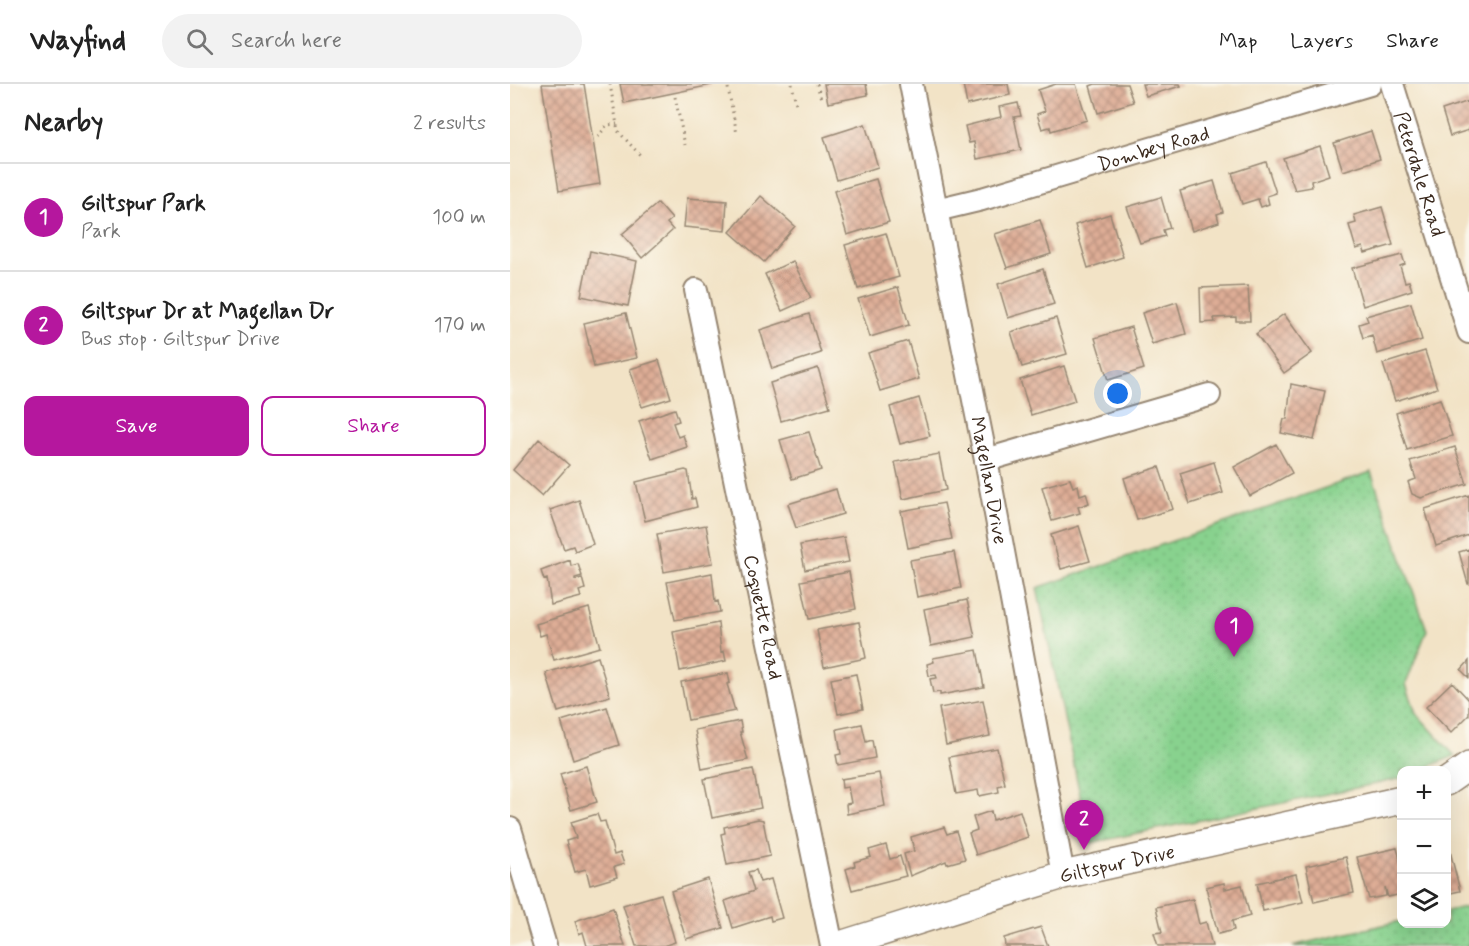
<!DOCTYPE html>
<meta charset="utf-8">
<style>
:root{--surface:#fff;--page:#f2f2f2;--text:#222;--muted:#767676;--line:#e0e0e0;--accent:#b5179e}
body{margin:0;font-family:Mynerve,sans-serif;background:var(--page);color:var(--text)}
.controls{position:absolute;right:18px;bottom:18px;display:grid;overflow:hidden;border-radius:12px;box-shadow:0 6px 24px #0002}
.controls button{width:54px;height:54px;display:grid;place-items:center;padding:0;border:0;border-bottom:2px solid var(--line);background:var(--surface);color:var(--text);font:30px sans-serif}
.you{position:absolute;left:608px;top:310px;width:21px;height:21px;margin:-15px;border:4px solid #fff;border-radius:50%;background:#1a73e8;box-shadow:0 0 0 9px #1a73e833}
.badge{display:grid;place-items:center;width:39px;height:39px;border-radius:50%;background:var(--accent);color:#fff;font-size:20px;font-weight:700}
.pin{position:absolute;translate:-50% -50px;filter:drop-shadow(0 2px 3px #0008)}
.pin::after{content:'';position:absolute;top:32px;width:21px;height:18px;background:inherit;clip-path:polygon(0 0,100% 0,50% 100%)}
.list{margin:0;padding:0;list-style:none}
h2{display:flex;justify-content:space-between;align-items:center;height:78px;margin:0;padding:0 24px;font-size:26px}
h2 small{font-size:20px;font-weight:400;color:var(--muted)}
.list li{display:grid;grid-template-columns:39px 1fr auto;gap:18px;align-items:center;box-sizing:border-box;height:108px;padding:0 24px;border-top:2px solid var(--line)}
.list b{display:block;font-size:22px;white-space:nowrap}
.list p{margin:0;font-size:20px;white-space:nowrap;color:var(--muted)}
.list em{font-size:20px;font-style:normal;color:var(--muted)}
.actions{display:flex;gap:12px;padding:18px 24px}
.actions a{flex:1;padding:14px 0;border:2px solid var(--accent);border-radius:12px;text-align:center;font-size:21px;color:var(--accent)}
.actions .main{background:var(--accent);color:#fff}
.icon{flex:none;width:33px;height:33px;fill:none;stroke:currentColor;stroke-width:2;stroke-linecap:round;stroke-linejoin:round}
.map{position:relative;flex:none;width:959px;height:862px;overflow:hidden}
header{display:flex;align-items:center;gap:36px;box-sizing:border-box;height:84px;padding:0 30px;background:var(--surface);border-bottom:2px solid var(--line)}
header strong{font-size:28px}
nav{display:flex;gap:33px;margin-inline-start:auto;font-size:21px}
.search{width:420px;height:54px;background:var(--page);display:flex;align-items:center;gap:15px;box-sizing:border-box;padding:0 21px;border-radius:33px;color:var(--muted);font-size:22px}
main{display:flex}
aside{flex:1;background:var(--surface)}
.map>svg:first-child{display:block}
</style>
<header>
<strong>Wayfind</strong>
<div class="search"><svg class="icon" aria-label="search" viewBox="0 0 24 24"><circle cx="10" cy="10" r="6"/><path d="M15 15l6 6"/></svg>Search here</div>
<nav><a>Map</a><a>Layers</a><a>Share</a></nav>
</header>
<main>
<aside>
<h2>Nearby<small>2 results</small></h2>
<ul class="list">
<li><span class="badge">1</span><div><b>Giltspur Park</b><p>Park</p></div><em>100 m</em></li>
<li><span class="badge">2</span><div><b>Giltspur Dr at Magellan Dr</b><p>Bus stop · Giltspur Drive</p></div><em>170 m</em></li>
</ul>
<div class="actions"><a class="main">Save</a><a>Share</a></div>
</aside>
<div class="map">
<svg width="959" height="862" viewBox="0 0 959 862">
<defs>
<pattern id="park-dots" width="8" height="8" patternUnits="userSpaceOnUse" patternTransform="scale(1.5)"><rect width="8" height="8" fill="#88d28e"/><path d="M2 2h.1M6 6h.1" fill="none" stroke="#76b47a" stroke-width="1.8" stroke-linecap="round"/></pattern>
<pattern id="building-cross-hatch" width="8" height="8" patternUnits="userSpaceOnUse" patternTransform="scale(1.5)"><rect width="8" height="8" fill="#dead96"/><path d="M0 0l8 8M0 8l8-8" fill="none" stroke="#b58d7a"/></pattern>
</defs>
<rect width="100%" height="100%" fill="#fbf7ec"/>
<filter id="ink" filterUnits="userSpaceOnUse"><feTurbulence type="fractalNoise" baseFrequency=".0167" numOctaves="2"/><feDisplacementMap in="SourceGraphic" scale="12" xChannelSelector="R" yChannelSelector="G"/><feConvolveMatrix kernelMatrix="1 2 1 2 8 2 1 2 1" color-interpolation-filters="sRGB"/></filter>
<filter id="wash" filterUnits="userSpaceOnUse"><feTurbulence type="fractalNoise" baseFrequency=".008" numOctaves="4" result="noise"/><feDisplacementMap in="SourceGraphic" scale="24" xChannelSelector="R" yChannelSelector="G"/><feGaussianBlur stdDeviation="1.35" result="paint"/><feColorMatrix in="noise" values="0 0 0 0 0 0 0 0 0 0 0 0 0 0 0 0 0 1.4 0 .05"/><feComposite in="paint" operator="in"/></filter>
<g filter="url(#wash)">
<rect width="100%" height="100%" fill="#f2e3c6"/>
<path fill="url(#park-dots)" stroke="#627e56" stroke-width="1.5" d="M861 388 917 546 896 600 906 629 945 672 909 686H892L891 694 889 695 580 759 527 504Z
M959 822V862H782L891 837 892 840H936L937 827Z"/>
<g id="blocks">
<path fill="url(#building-cross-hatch)" d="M32 0H74L90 100 49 107Z
M110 0H202V1L114 19Z
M314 0H356L358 11 318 19Z
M453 0H498L500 11 457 21Z
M546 0H566L577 36 541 47 540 43 532 45 527 30 535 27 528 6Z
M585 0H617L623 18 588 29 580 2Z
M632 0H670L671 2 636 12Z
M959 17V46L940 52 932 26Z
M508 19 511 32 504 33 511 66 467 75 464 58 459 59 455 42 491 33 489 23Z
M355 40 368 83 327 96 314 53Z
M861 47 870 75 833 87 824 59Z
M810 62 819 91 801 97 802 103 785 106 773 74Z
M756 78 766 109 757 112 759 120 751 123 748 115 732 120 722 89Z
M366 95 379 138 337 151 324 107Z
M704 97 713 128 707 130 709 138 682 147 670 107Z
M251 112 285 142 254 178 220 148Z
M651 113 660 144 653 146 655 152 630 159 617 123Z
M177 114 217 117 215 147 174 143Z
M148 119 162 135 157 139 163 146 132 174 112 150Z
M872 123 883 161 855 169 853 163 846 165 839 141 846 139 844 131Z
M600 130 613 173 578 184 565 141Z
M530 136 541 170 497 184 485 150Z
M376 149 389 193 348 205 335 161Z
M80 167 127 177 118 222 71 212Z
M892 171 895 180 890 182 895 198 899 197 902 206 853 222 842 184Z
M283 177 301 214 272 227 255 190Z
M533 185 544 220 498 234 488 200Z
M738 202 740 237H726V233L704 234 705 238 691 239 690 204Z
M388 203 399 241 360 253 348 215Z
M667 218 676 250 642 260 632 229Z
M901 219 912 256 867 270 862 251 853 254 849 240 858 237 856 232Z
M116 229 127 274 84 283 74 239Z
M299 230 311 269 262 285 250 246Z
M774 230 802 269 774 289 746 250Z
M546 234 557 270 512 283 501 248Z
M621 243 634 285 598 296 585 254Z
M398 257 409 295 370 307 358 269Z
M915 267 927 304 885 317 873 280Z
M149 276 161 314 132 323 120 285Z
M554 282 565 317 521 331 510 296Z
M308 284 320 323 271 337 260 299Z
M781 300 815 307 804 356 771 349 774 335H777Z
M409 314 420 352 390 360 380 323Z
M930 315 942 352 897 366 886 329Z
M165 325 169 337 163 339 168 353 173 351 177 363 142 375 129 337Z
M299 348 311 386 282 395 270 356Z
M29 355 59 381 32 412 3 386Z
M766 360 782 389 740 412 724 383Z
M945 363 957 400 911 414 902 410 898 398 906 395 900 377Z
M429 370 436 406 393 415 385 378Z
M704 378 713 409 680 420 670 389Z
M649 383 663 425 627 436 614 394Z
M175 386 178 387 182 415 185 414 187 423 135 437 126 398Z
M560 395 563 403 568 401 570 411 576 409 579 419 568 423 570 429 542 437 532 403Z
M326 405 333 430 286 444 278 420Z
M959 411V451L926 462 915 425Z
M69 416 83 460 65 467 63 462 54 465 40 426Z
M434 419 442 455 398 464 391 427Z
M196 441 203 479 154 488 147 450Z
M569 442 580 477 551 485 541 451Z
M334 453 339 478 295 486 290 461Z
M959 465V500H958L949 468Z
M444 468 451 504 407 513 400 476Z
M60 476 61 482 68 480 72 492 65 494V496L72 494 75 505 69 507 71 513 41 521 37 495 34 496 31 487Z
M339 488 346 525 299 535 291 497Z
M202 489 205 518 208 517 210 528 165 536 157 498Z
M457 516 465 553 421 562 414 525Z
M79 524 90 563 44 576 36 550 30 552 26 540Z
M349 538 356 574 314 583 307 546Z
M208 539 211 568 214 567 216 577 170 587 163 548Z
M467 566 474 603 430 611V608L423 609 420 595 427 594 426 591 419 592 417 580 424 578 423 574Z
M88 573 100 612 48 628 36 589Z
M959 577V594L951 586Z
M218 589 220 599 217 600 225 627 178 636 171 598Z
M346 590 353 625 328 630 321 595Z
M942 598 959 616V631L941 649 916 623Z
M473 616 480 652 436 661 429 624Z
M97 623 109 661 63 676 51 637Z
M230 637 232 648H230L238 676 192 685 185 646Z
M352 640 356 658 362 656 365 674 328 681 326 671 331 670 327 645Z
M487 664 495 700 488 702 489 708 469 712 468 706 446 710 439 673Z
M76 682 87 718 61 726 50 690Z
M243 685 251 724 202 734 194 695Z
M369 689 375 722 337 730 336 720 341 719 338 703 332 704 331 695Z
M481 727 483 736 510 727 518 753 466 771 459 749 467 746 463 733Z
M87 730 90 738 95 737 104 771 110 769 114 780 104 783 107 793 80 801 76 785 65 788 56 757 66 754 61 738Z
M248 735 253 736 260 772 217 781 211 750 215 749 214 743Z
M434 743 437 750 446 747 455 775 437 780 436 777 400 792 394 770 404 767 401 753Z
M376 761 380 775 390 772 396 792 342 806 336 785 345 782 344 778 361 773 359 766Z
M939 763 950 807 936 810V764Z
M887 764 892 783V810L878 813 875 803 876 812 859 815 847 773Z
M836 773 844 809 804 818 796 782Z
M246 786 250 798 261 795 272 834 261 837 260 832 223 844 215 817 244 807 238 788Z
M786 790 793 818 753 827 747 799Z
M198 795 213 844 176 855 161 807Z
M714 799 715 805 732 801 740 832 722 837 724 846 708 850 696 803Z
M151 810 165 858 153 862H126L113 821Z
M683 815 689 840 696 838 702 862H648L644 849 652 848 646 823Z
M103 824 115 862H77L73 848 69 850 65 837Z
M531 843 538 862H495L494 854Z"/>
</g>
</g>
<g filter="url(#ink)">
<use href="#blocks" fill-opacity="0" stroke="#968672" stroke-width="1.5"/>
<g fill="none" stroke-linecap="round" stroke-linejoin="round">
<defs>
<g id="minor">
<path id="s1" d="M401 0 476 376 553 791"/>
<path id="s2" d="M882 0 959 248"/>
<path id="s3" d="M426 126 472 115 860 0"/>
<path id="s4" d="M186 206 322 862"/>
<path d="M476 376 699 311"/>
<path d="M0 745 35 862"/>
</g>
<g id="tertiary">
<path d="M936 698 959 682"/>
<path id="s5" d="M327 862 553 791 892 716"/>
</g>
</defs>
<use href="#minor" stroke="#968672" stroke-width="26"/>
<use href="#tertiary" stroke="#968672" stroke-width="30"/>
<path stroke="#968672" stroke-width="3" stroke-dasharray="1.5 4.5" stroke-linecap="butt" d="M100 0 108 47 130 71
M282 0 286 20
M307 0 311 15
M218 4 227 50
M165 13 175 61
M88 53 97 41 107 40"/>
<use href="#minor" stroke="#fff" stroke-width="22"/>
<use href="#tertiary" stroke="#fff" stroke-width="27"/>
</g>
</g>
<g text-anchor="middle" stroke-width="4.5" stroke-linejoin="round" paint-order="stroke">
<g font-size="20" fill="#3b2a1e" stroke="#fbf7ec">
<text dy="7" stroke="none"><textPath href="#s3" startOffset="226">Dombey Road</textPath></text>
<text dy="7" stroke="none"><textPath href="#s2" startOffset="94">Peterdale Road</textPath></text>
<text dy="7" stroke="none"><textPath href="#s1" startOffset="404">Magellan Drive</textPath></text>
<text dy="7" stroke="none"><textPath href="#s4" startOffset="334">Coquette Road</textPath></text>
<text dy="7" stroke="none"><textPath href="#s5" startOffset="292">Giltspur Drive</textPath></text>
</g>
</g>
</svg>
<div class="controls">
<button>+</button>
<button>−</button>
<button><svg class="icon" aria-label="layers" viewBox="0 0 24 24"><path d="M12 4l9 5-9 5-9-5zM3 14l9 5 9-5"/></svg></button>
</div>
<div class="you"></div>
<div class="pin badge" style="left:724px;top:573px">1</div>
<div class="pin badge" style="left:574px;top:766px">2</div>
</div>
</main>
